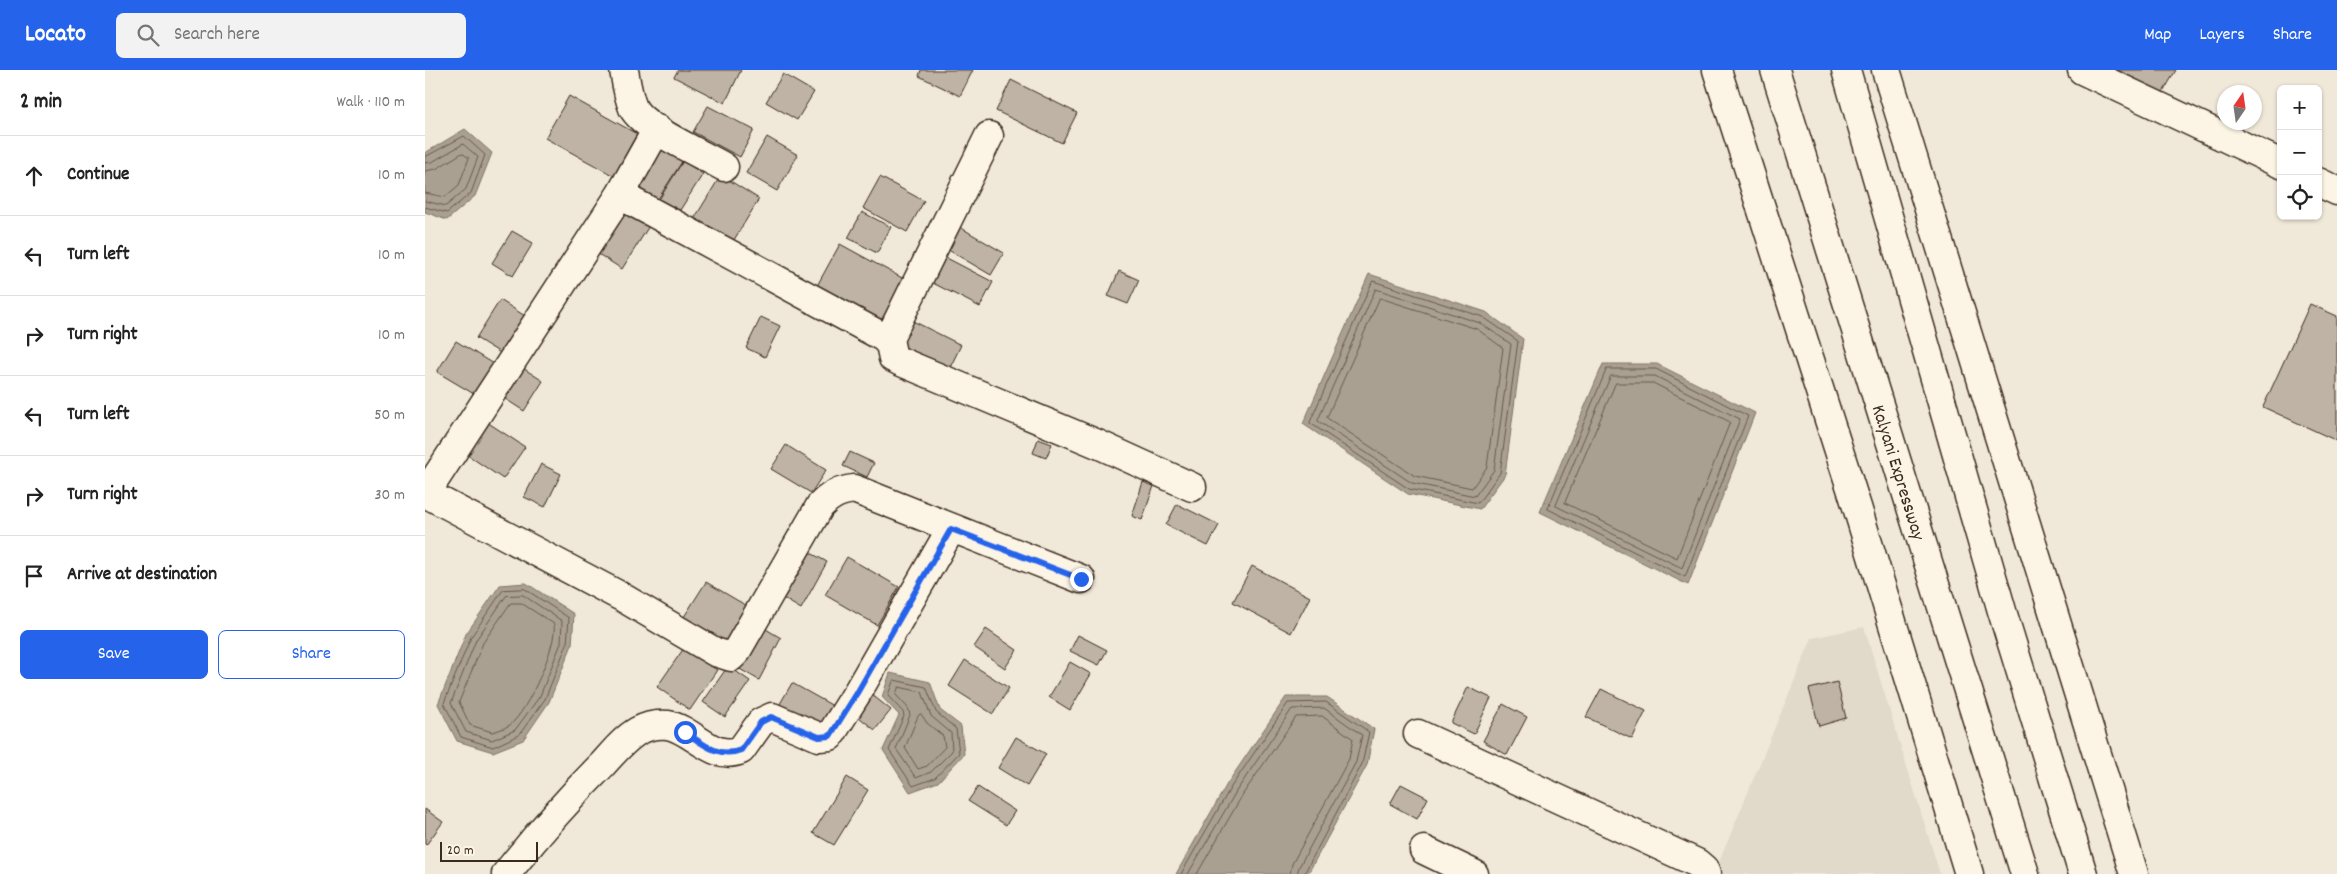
<!DOCTYPE html>
<meta charset="utf-8">
<style>
:root{--surface:#fff;--page:#f2f2f2;--text:#222;--muted:#767676;--line:#e0e0e0;--accent:#2563eb}
body{margin:0;font-family:Dekko,sans-serif;background:var(--page);color:var(--text)}
.controls{position:absolute;right:15px;top:15px;display:grid;overflow:hidden;border-radius:8px;box-shadow:0 1px 4px #0004}
.controls button{width:45px;height:45px;display:grid;place-items:center;padding:0;border:0;border-bottom:1px solid var(--line);background:var(--surface);color:var(--text);font:25px sans-serif}
.compass{position:absolute;left:1792px;top:15px;width:45px;height:45px;border-radius:50%;background:var(--surface);box-shadow:0 1px 4px #0004;rotate:13deg}
.scale{position:absolute;left:15px;bottom:12px;width:98px;box-sizing:border-box;padding-left:5px;border:2px solid #3b2a1e;border-top:0;font-size:14px;line-height:18px;white-space:nowrap;color:#3b2a1e;-webkit-text-stroke:4px #fcf5e5;paint-order:stroke}
.stop{position:absolute;width:15px;height:15px;margin:-11px;border:4px solid #2563eb;border-radius:50%;background:#fff}
.stop.end{background:#2563eb;border-color:#fff;box-shadow:0 1px 5px #0008}
.list{margin:0;padding:0;list-style:none}
h2{display:flex;justify-content:space-between;align-items:center;height:65px;margin:0;padding:0 20px;font-size:21px}
h2 small{font-size:16px;font-weight:400;color:var(--muted)}
.list li{display:grid;grid-template-columns:32px 1fr auto;gap:15px;align-items:center;box-sizing:border-box;height:80px;padding:0 20px;border-top:1px solid var(--line)}
.list b{display:block;font-size:19px;white-space:nowrap}
.list em{font-size:16px;font-style:normal;color:var(--muted)}
.actions{display:flex;gap:10px;padding:15px 20px}
.actions a{flex:1;padding:11px 0;border:1px solid var(--accent);border-radius:8px;text-align:center;font-size:18px;color:var(--accent)}
.actions .main{background:var(--accent);color:#fff}
.icon{flex:none;width:28px;height:28px;fill:none;stroke:currentColor;stroke-width:2;stroke-linecap:round;stroke-linejoin:round}
.map{position:relative;flex:none;width:1912px;height:804px;overflow:hidden}
header{display:flex;align-items:center;gap:30px;box-sizing:border-box;height:70px;padding:0 25px;background:var(--accent);color:#fff}
header strong{font-size:24px}
nav{display:flex;gap:28px;margin-inline-start:auto;font-size:18px}
.search{width:350px;height:45px;background:var(--page);display:flex;align-items:center;gap:12px;box-sizing:border-box;padding:0 18px;border-radius:8px;color:var(--muted);font-size:19px}
main{display:flex}
aside{flex:1;background:var(--surface)}
.map>svg:first-child{display:block}
</style>
<header>
<strong>Locato</strong>
<div class="search"><svg class="icon" aria-label="search" viewBox="0 0 24 24"><circle cx="10" cy="10" r="6"/><path d="M15 15l6 6"/></svg>Search here</div>
<nav><a>Map</a><a>Layers</a><a>Share</a></nav>
</header>
<main>
<aside>
<h2>2 min<small>Walk · 110 m</small></h2>
<ul class="list">
<li><svg class="icon" aria-label="ahead" viewBox="0 0 24 24"><path d="M12 20V5M6 11l6-6 6 6"/></svg><div><b>Continue</b></div><em>10 m</em></li>
<li><svg class="icon" aria-label="left" viewBox="0 0 24 24"><path d="M17 20v-9H6M10 6l-5 5 5 5"/></svg><div><b>Turn left</b></div><em>10 m</em></li>
<li><svg class="icon" aria-label="right" viewBox="0 0 24 24"><path d="M7 20v-9h11M14 6l5 5-5 5"/></svg><div><b>Turn right</b></div><em>10 m</em></li>
<li><svg class="icon" aria-label="left" viewBox="0 0 24 24"><path d="M17 20v-9H6M10 6l-5 5 5 5"/></svg><div><b>Turn left</b></div><em>50 m</em></li>
<li><svg class="icon" aria-label="right" viewBox="0 0 24 24"><path d="M7 20v-9h11M14 6l5 5-5 5"/></svg><div><b>Turn right</b></div><em>30 m</em></li>
<li><svg class="icon" aria-label="arrive" viewBox="0 0 24 24"><path d="M6 21V4h12l-3 4 3 4H6"/></svg><div><b>Arrive at destination</b></div></li>
</ul>
<div class="actions"><a class="main">Save</a><a>Share</a></div>
</aside>
<div class="map">
<svg width="1912" height="804" viewBox="0 0 1912 804">
<rect width="100%" height="100%" fill="#f0e9d9"/>
<filter id="ink" filterUnits="userSpaceOnUse"><feTurbulence type="fractalNoise" baseFrequency=".02" numOctaves="2"/><feDisplacementMap in="SourceGraphic" scale="10" xChannelSelector="R" yChannelSelector="G"/><feConvolveMatrix kernelMatrix="1 2 1 2 8 2 1 2 1" color-interpolation-filters="sRGB"/></filter>
<g filter="url(#ink)">
<path fill="#e1d9c9" d="M1439 557 1515 804H1289L1387 568Z"/>
<path fill="#aaa091" stroke="#7e7163" d="M40 59 67 83 50 126 22 150 0 142V83Z
M944 204 1061 242 1098 269 1080 405 1055 439 983 424 878 354Z
M1178 294H1232L1330 343 1263 515 1115 442Z
M101 513 149 544 147 575 124 632 98 670 68 682 32 671 13 634 41 564 75 515Z
M465 603 505 612 515 640 536 656 539 684 513 712 485 722 458 680 474 645 457 627Z
M861 627H902L949 659 942 695 886 798 882 804H751L802 714Z"/>
<g fill="none" stroke-linecap="round" stroke-linejoin="round">
<path stroke="#67594c" stroke-width="1" d="M0 87 39 66 60 85 46 123 22 143 0 137
M0 93 7 92 38 74 53 87 41 119 21 136 0 131
M0 101 11 99 37 83 44 88 34 115 20 127 0 123
M948 211 1058 247 1093 271 1075 403 1053 433 984 419 885 353Z
M951 219 1055 253 1086 274 1069 400 1050 426 987 413 893 351Z
M955 228 1052 259 1078 278 1062 397 1047 418 990 406 902 348Z
M1182 299H1231L1323 346 1260 507 1123 439Z
M1186 306H1230L1315 349 1257 498 1131 436Z
M1191 313H1228L1305 352 1252 488 1140 433Z
M100 519 144 548 142 574 120 629 94 665 68 677 36 667 19 633 46 567 78 520Z
M98 525 137 551 136 573 115 626 90 660 67 670 41 662 26 633 51 570 81 526Z
M86 533H96L129 554C133 574 102 642 85 655 80 658 72 661 67 662L45 655 34 632 58 573Z
M469 610 501 617 511 642 531 659 534 683 510 708 488 716 464 680 479 646 478 642 463 626Z
M474 617 497 622 506 646 526 663 527 681 506 702 491 708 471 679 485 645 483 638 471 625Z
M496 644 502 653 518 666 520 677 502 696 493 699 480 678 493 646Z
M756 804 806 717 863 633 901 632 944 662 937 694 879 804
M763 804 812 720 867 639 899 638 937 665 931 692 874 797 872 804
M772 804 818 724 871 647 897 646 928 669 924 689 867 794 865 804"/>
</g>
<path fill="#beb3a4" stroke="#3b2a1e" d="M253 0H316L300 33 249 7Z
M496 0H548L535 26 494 6Z
M1677 0H1751L1733 31Z
M358 4 389 22 372 50 341 32Z
M586 10 652 43 637 73 571 41Z
M144 26 212 64 189 106 120 68Z
M283 36 329 60 315 87 268 62Z
M342 67 373 85 352 121 321 103Z
M236 72 260 87 226 140 202 125Z
M258 91 278 104 250 148 230 136Z
M296 105 334 129 304 178 266 154Z
M455 107 499 131 482 162 438 138Z
M194 137 224 156 197 199 167 180Z
M437 142 466 157 452 183 423 168Z
M533 156 579 183 566 205 520 178Z
M87 161 108 173 88 206 67 193Z
M415 174 479 209 452 258 388 223Z
M512 183 568 212 555 237 498 208Z
M694 201 714 210 703 234 683 226Z
M75 230 100 246 77 284 51 268Z
M1885 234 1912 246V371L1838 337Z
M336 247 355 256 340 287 321 278Z
M486 250 536 275 522 304 472 279Z
M31 271 73 297 54 327 12 302Z
M90 293 118 311 99 341 71 323Z
M62 352 100 377 78 409 41 384Z
M613 369 627 374 621 388 608 383Z
M361 375 401 400 386 423 346 399Z
M425 382 449 393 442 407 418 396Z
M116 394 136 404 120 437 99 427Z
M718 412 729 416 717 450 707 446Z
M752 434 794 455 783 476 741 455Z
M377 478 402 492 376 539 351 524Z
M422 487 474 517 452 555 400 525Z
M827 496 885 527 866 563 808 532Z
M281 512 327 539 303 578 257 550Z
M334 555 356 568 334 610 311 597Z
M561 559 592 580 580 598 549 577Z
M653 565 682 580 674 595 645 581Z
M259 578 292 600 265 640 232 617Z
M540 590 584 618 568 644 524 616Z
M645 592 666 604 645 640 624 627Z
M303 596 325 611 300 647 278 632Z
M1412 612 1421 648 1394 656 1384 619Z
M367 613 410 637 395 663 352 639Z
M1043 617 1066 628 1049 664 1026 653Z
M1176 619 1221 641 1207 669 1161 647Z
M446 624 466 640 450 660 430 644Z
M1078 634 1102 647 1082 685 1058 671Z
M591 667 621 684 602 716 573 698Z
M422 707 443 720 409 775 388 763Z
M976 714 1003 728 992 749 965 734Z
M553 717 590 741 581 755 543 731Z
M0 739 18 752 1 775 0 774Z"/>
<g fill="none" stroke-linecap="round" stroke-linejoin="round">
<defs>
<path id="minor" d="M199 0C201 12 203 26 208 38 219 59 277 84 299 97
M1292 0 1432 437 1544 804
M1461 0 1709 804
M1657 0 1856 94
M1893 112 1912 121
M195 125 458 267 465 274 468 288 474 291 675 375 767 417
M463 271 564 66
M0 423 195 526 290 582 306 587 311 582 395 436C405 425 414 421 429 419L656 509
M1 423 195 125 232 59
M993 664 1272 793 1279 799 1281 804
M999 780 1049 804
M81 804C111 766 143 729 177 695 188 683 199 669 213 661 222 656 233 654 243 655 269 660 288 692 316 680L336 652 347 647 394 667 405 666 432 623 526 459"/>
<g id="highway">
<path id="s1" d="M1350 0 1600 804"/>
<path d="M1421 0 1577 541 1658 804"/>
</g>
</defs>
<use href="#minor" stroke="#3b2a1e" stroke-width="31"/>
<use href="#highway" stroke="#3b2a1e" stroke-width="31"/>
<use href="#minor" stroke="#fcf5e5" stroke-width="28"/>
<use href="#highway" stroke="#fcf5e5" stroke-width="28"/>
</g>
</g>
<g fill="none" stroke-linecap="round" stroke-linejoin="round" filter="url(#ink)">
<path stroke="#2563eb" stroke-width="6" d="M260 662C277 673 294 689 316 680L336 652 346 647 394 667 405 666 432 623 526 459 656 509"/>
</g>
<g text-anchor="middle" stroke-width="4" stroke-linejoin="round" paint-order="stroke">
<g font-size="19" fill="#3b2a1e" stroke="#fcf5e5">
<text dy="7" stroke="none"><textPath href="#s1" startOffset="421">Kalyani Expressway</textPath></text>
</g>
</g>
</svg>
<div class="controls">
<button>+</button>
<button>−</button>
<button><svg class="icon" aria-label="locate" viewBox="0 0 24 24"><circle cx="12" cy="12" r="6"/><path d="M12 2v4M12 18v4M2 12h4M18 12h4"/></svg></button>
</div>
<svg class="compass" viewBox="-18 -18 36 36"><path d="M0-13l5 13h-10z" fill="#e53935"/><path d="M0 13l5-13h-10z" fill="#767676"/></svg>
<div class="scale">20 m</div>
<div class="stop" style="left:260px;top:662px"></div>
<div class="stop end" style="left:656px;top:509px"></div>
</div>
</main>
